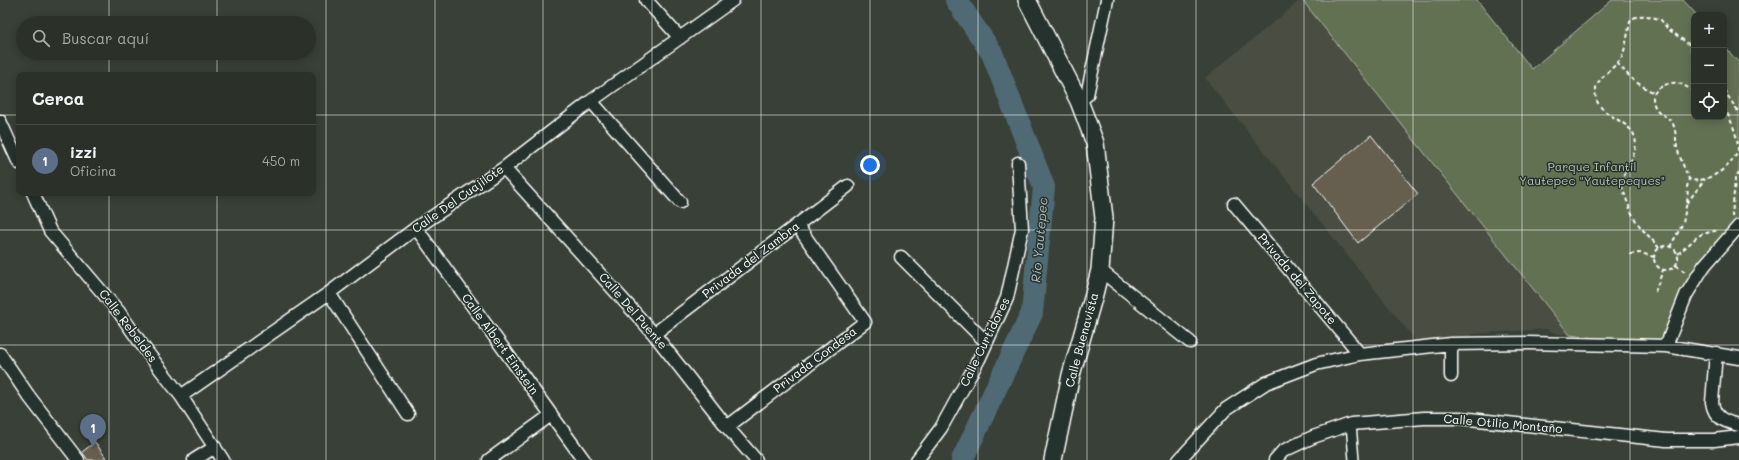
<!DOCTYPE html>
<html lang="es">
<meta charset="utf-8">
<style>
:root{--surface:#2b3029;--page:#333831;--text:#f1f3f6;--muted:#a6a9a8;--line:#474b46;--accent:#ff9aa2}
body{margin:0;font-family:Mali,sans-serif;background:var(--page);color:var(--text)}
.controls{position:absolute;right:12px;top:12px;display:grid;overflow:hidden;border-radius:8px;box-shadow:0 2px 10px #0003}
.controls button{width:36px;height:36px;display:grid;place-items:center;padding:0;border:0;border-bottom:1px solid var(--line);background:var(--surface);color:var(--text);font:20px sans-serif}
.you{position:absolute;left:870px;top:165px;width:14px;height:14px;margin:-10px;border:3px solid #fff;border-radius:50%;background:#1a73e8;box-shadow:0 0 0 6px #1a73e833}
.badge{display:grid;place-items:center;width:26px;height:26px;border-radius:50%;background:var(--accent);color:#fff;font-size:13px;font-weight:700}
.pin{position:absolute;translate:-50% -33px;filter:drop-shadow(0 1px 2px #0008)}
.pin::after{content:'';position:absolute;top:21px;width:14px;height:12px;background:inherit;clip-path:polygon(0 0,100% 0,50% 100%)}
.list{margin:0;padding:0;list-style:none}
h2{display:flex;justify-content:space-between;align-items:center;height:52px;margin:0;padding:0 16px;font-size:17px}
h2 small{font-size:13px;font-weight:400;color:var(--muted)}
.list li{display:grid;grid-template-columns:26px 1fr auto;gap:12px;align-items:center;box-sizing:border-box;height:72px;padding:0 16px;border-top:1px solid var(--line)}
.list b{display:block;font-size:15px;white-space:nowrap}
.list p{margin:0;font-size:13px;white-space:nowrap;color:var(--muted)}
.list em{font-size:13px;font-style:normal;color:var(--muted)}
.icon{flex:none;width:22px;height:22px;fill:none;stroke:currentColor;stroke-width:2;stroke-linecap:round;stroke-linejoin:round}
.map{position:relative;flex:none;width:1739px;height:460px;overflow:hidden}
.search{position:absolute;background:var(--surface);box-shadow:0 2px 10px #0003;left:16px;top:16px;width:300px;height:44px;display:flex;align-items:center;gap:10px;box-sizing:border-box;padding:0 14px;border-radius:22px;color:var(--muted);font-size:15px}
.panel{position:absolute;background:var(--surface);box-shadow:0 2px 10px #0003;left:16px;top:72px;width:300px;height:124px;border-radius:8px}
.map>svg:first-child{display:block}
</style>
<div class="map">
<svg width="1739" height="460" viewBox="0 0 1739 460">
<rect width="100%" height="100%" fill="#394037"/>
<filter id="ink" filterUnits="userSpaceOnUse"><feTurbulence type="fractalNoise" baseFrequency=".025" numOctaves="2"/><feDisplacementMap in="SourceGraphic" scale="8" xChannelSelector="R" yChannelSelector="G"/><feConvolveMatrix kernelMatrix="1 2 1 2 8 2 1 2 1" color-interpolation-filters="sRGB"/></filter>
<g filter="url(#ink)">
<path fill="#4a4d42" d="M1301 0H1302L1570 335 1557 334 1546 329 1473 334 1465 342 1420 346 1205 78Z"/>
<path fill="#647152" stroke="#b2b8a8" d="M1302 0H1477L1532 69 1612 0H1683L1697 15H1694V117H1724V46L1739 63V226L1705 264 1666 346 1570 335Z"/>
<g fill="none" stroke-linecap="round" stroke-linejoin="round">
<path stroke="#506a75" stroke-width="22" d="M956 0 992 53 1044 187 1032 313 962 460"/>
</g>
<path fill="#665e4f" stroke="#fff" d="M1371 135 1418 194 1358 243 1313 183Z
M95 442 106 458 102 460H88L82 452Z"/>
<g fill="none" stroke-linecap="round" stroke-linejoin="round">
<defs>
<path id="pedestrian" d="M1351 424 1354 460"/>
<path id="minor" d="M646 0 680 38
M591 101 680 202
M1079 101 1087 95 1107 0
M0 121 19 163
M504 168 654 334 727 427 756 460
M33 193 50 231 119 312 147 352 181 396 223 460
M1234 204 1360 354
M416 228 584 460
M901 257 986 342
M1100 270 1190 342
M329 293 408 414
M654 334 848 186
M1451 344V376
M1666 346 1686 295 1704 266 1739 226
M1716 353 1712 402C1714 418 1725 422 1739 425
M0 354 28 395 78 460
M181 396 329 293 416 228 504 168 591 101 733 0
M727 427 865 322 797 225
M194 460 215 447
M489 460 551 415
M917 460 941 428 979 359 1007 298 1022 229 1018 163
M1179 460 1226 409 1266 383 1316 364 1360 354 1451 344 1526 343 1666 346 1739 358
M1275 460 1283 451 1313 437 1351 424 1424 418H1460L1666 440H1714L1739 437"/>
<path id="secondary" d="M1027 0 1079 101 1095 143 1104 218 1100 270 1093 298 1071 375 1053 460"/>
</defs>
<use href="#pedestrian" stroke="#fff" stroke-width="12"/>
<use href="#minor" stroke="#fff" stroke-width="15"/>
<use href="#secondary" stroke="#fff" stroke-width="20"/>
<path stroke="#fff" stroke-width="2" stroke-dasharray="4 3" stroke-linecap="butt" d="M1617 63 1634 81 1654 93
M1724 90 1739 113
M1694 92C1689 88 1684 85 1678 83 1669 81 1652 89 1653 99 1654 115 1668 114 1673 124 1677 133 1675 142 1678 151 1681 160 1685 170 1689 179 1704 186 1736 165 1738 149 1739 140 1730 116 1724 108
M1687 203 1705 179
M1732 217 1735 179 1739 173
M1654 258a12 12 0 1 1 24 0a12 12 0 1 1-24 0Z
M1670 247 1683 223 1688 196 1687 187 1689 179
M1659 248C1652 239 1642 230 1636 221 1631 213 1628 204 1625 195 1623 190 1621 186 1622 181 1625 165 1641 153 1634 135 1626 117 1591 115 1596 88 1599 77 1613 69 1620 60 1625 54 1628 31 1630 22 1636 12 1651 16 1661 20L1668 29 1690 45 1692 52 1694 54
M1630 254 1641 253 1654 257
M1678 254 1697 237 1702 234 1719 230
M1676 265 1686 273
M1655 292 1663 270"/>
<use href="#pedestrian" stroke="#26332d" stroke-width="9"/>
<use href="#minor" stroke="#26332d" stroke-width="12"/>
<use href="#secondary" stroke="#26332d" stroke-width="17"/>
</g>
</g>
<path fill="none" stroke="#fff" stroke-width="1" stroke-opacity="0.55" d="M109 0V23M217 0V23M326 0V460M435 0V460M543 0V460M652 0V460M761 0V460M870 0V460M978 0V460M1087 0V460M1196 0V460M1304 0V460M1413 0V460M1522 0V460M1630 0V460M109 53V75M217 53V75M0 115H19M313 115H1694M1724 115H1739M109 193V460M217 193V460M0 230H1739M0 345H1739"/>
<g text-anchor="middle" stroke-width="3" stroke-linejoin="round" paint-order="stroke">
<g font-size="12" fill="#b9bfb1" stroke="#26332d">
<text x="1592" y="171">Parque Infantil<tspan x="1592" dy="14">Yautepec "Yautepeques"</tspan></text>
</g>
<g font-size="12" fill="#fff" stroke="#26332d">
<text transform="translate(458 199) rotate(-35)" y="4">Calle Del Cuajilote</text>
<text transform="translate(751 260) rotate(-37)" y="4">Privada del Zambra</text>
<text transform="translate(1297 279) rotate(50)" y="4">Privada del Zapote</text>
<text transform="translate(633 311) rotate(49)" y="4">Calle Del Puente</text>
<text transform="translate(128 326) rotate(53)" y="4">Calle Rebeldes</text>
<text transform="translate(1082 340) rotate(-75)" y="4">Calle Buenavista</text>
<text transform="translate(985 342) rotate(-64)" y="4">Calle Curtidores</text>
<text transform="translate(500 344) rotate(54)" y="4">Calle Albert Einstein</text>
<text transform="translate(815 360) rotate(-37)" y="4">Privada Condesa</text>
<text transform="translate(1503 424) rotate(5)" y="4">Calle Otilio Montaño</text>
</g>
<g font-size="13" font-style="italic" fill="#b0bcc1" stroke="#26332d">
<text transform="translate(1039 240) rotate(-85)" y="5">Río Yautepec</text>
</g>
</g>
</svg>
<div class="controls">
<button>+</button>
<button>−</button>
<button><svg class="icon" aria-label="locate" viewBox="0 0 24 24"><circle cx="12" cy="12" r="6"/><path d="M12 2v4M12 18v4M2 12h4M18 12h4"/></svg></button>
</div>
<div class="you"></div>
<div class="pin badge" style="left:93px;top:447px;background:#5c6f8a">1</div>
<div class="search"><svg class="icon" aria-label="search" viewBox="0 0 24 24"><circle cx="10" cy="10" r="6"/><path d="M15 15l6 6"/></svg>Buscar aquí</div>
<section class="panel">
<h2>Cerca<small></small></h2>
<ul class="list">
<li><span class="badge" style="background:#5c6f8a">1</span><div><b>izzi</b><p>Oficina</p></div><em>450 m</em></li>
</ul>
</section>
</div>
